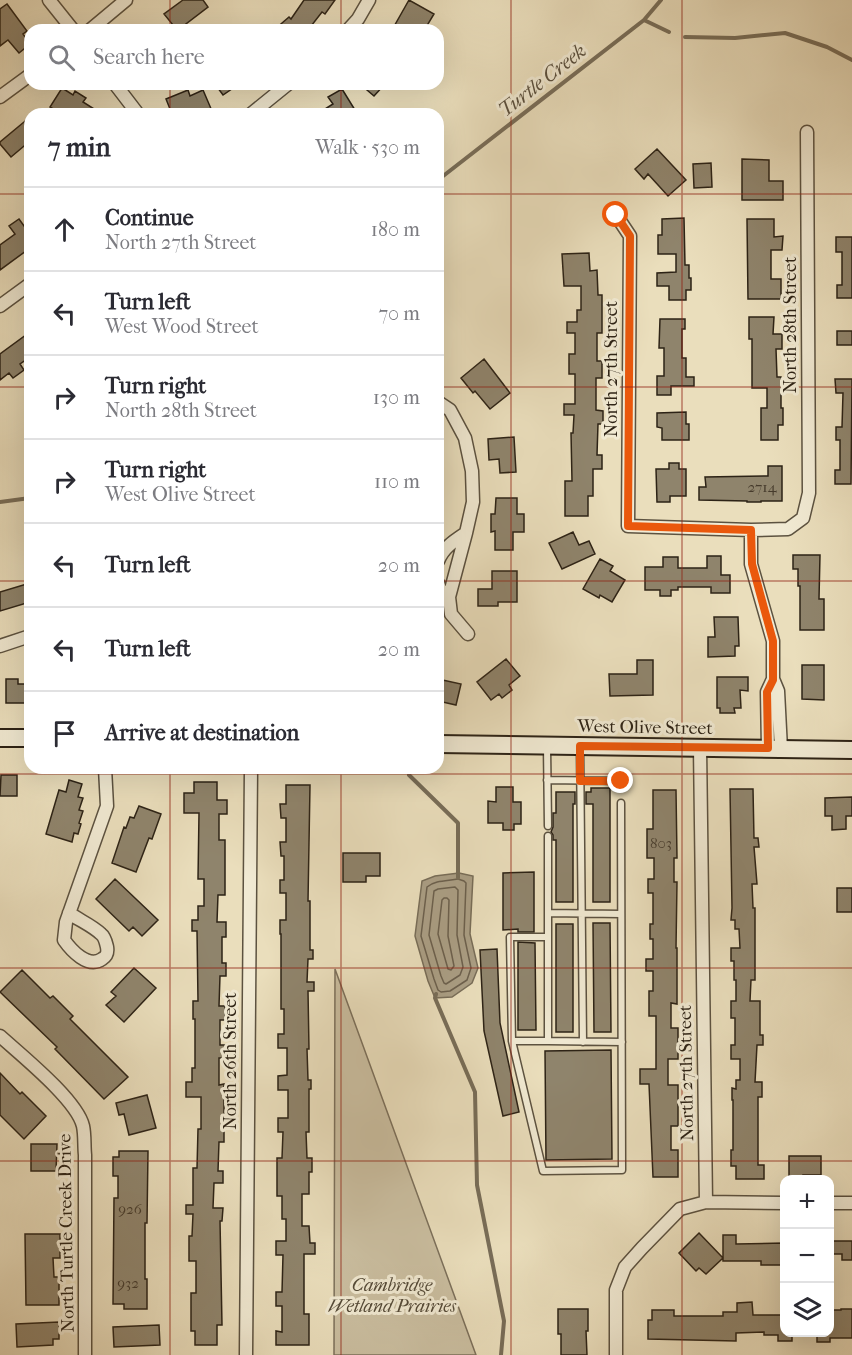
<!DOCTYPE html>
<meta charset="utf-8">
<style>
:root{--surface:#fff;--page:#f2f2f3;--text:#2b2b33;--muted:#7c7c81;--line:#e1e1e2}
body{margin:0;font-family:"IM FELL French Canon",serif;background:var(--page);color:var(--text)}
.controls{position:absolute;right:18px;bottom:18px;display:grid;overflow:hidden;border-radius:12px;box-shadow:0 6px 24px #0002}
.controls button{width:54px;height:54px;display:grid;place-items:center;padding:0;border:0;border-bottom:2px solid var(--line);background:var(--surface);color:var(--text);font:30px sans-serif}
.stop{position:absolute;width:18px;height:18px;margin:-14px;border:4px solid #ea580c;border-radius:50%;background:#fff}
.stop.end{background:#ea580c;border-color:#fff;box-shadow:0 2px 6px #0008}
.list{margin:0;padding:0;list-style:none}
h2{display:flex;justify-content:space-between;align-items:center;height:78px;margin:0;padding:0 24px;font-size:26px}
h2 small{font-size:20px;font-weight:400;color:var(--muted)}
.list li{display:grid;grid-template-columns:39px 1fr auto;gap:18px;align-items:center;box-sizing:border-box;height:84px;padding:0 24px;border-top:2px solid var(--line)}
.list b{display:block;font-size:22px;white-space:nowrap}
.list p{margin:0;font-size:20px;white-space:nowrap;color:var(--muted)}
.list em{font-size:20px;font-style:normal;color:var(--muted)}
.icon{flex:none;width:33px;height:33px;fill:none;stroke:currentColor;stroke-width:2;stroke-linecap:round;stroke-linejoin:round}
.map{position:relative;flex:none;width:852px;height:1355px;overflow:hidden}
.search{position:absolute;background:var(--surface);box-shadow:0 6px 24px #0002;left:24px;top:24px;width:420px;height:66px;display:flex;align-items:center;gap:15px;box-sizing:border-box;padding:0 21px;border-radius:18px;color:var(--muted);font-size:22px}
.panel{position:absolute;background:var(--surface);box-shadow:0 6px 24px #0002;left:24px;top:108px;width:420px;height:666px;border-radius:18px}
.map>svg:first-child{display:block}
</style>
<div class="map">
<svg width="852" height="1355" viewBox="0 0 852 1355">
<rect width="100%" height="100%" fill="#eadebc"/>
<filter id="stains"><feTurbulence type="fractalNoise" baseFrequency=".00333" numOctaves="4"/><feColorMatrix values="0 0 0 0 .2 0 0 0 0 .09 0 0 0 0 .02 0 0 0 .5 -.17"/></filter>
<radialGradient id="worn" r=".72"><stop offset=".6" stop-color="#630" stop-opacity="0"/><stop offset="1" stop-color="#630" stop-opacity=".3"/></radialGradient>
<path fill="#cabea0" stroke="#7c705b" stroke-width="1.5" d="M335 969 476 1355H334Z"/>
<path fill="#aa9e84" stroke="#786d58" stroke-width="1.5" d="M459 873 473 876 470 934 478 968 472 983 452 997 435 998 428 981 415 936 422 881 435 876Z"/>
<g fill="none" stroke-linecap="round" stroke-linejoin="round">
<path stroke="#6c604d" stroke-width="1.5" d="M458 879 464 881 466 883 464 935 471 968 467 980 450 991 441 992 438 990 434 979 421 936 427 887C435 880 448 881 458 879Z
M455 887 458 890 457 935 463 967 460 975 446 984 444 983 441 976 429 935 434 891 438 889Z
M444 898H447L449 900 448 936 454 966 451 970 448 969 438 934 442 900Z"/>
<path stroke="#786d58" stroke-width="4" d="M644 20 669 32
M685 37 735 38 785 33 827 47 852 60
M438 180 644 20 661 0
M0 502 30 498
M409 775 458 823V878
M436 994 435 998 475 1092 477 1185 504 1321 501 1355"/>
</g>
<path fill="#8f846c" stroke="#2d2316" stroke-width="1.5" d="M183 0H203L208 7 186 24 190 30H177L164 14Z
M304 0H335L325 14 322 12 308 30H274L289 17 291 19Z
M409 0 434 14 425 29 420 25 417 30H392Z
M7 4 27 31 23 34 30 44 19 53 8 40 0 46V9Z
M215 84H239L223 95Z
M360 84H385L374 96Z
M62 88 73 95 75 91 86 98 83 102 102 114H61L50 107Z
M342 89 355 110 348 114H317L333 104 328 97Z
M188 90 190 96 203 90 212 111 205 114H172L166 99Z
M30 117V141L11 157 0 144V142Z
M657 149 686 180 668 196 648 174 644 179 635 169Z
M742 159 769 160V181H783V200H742Z
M711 163 712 187 694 188 693 164Z
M684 218 685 265H689V278H691V290H686V300H669V286H657V273L676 272V254H658V235H662V219Z
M19 219 24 226 30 221V248L0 270V245L15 234 9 226Z
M747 219H774V237L783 236 782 250H771V279H781V299H748Z
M836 237H852V298H837V285H842V252H836Z
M589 253 590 271 597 270 598 295H602V333H597V361H602V378H596V410L603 411V424H598L597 455H602V469H593V496H588V516H565V481H572L571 433H573L574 415H564V404H575V374H569V354H575V333H567V322H577V310H581V286H564L562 254Z
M749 317H774L773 334H782V349H776L777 377H781V408H783V425H778V440H761V408H767V388H752V339H749Z
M660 319H685V329H682V358H686V377H694V386H671V395H657V376H664V348H659Z
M837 331H852V345H837Z
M30 332V357L20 364 24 370 13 378 9 373 0 380V354Z
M484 359 510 393 490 409 475 391 473 393 461 378Z
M835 379H852L851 484H835V470H840V440H836V427H842L843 393H836Z
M686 412V424H689V440H662V428L657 427V413Z
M514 437 516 472 500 473 499 459 489 460 488 439Z
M669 463H679V469H686V496H670V502H657L656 469H669Z
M768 466H782V501H761V502H747V501L699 500V487H706L705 477 768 476Z
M496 498H517V514H524V532H513V550H495V531L491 532V514H495Z
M573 532 579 545 589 541 595 554 562 569 549 543Z
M793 555H820L819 599H824V630H800V586H798V569H793Z
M707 556H721V575H730V593H711V587H678V590H671V596H660V590H645V567H663V557H678V568H707Z
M600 559 613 566 610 571 625 580 612 602 600 595 599 598 583 589Z
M492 571H517V602H498V606H478V589H492Z
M30 583V602L0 611V592Z
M714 617H738L739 646H735V656L708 657V637H715Z
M506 659 520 676 509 685 512 690 502 698 499 694 491 700 477 682Z
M637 660H653V695L610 696 609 674H637Z
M802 665H824V700L802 699Z
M717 677H748V691L740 690 741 708H734L735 713H720V708H717Z
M6 679H18V684H30V703H6Z
M438 679 461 684 456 705 438 701Z
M1 775H17V796H0Z
M69 780 82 784 78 797 83 798 79 810 83 811 79 823 81 824 78 834 74 833 72 842 46 834 59 790 66 792Z
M194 782H217V800H227V814H219V840H225V895H218L217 922H226V937H222V963H226V976H220L219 1006H225V1020H220V1045H225V1058H219V1085L224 1084V1142H219L218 1171H223V1183H214L213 1208H223L222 1221H220L222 1325H217V1345H195V1331H191V1293H196V1261H189V1236H192L193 1214H186V1205H193V1168H197L198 1129H201V1097H186V1082H192V1068H195V1019H193V1001H198L197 931H192V920H198V906H204V879H198L199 813H184V793H194Z
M286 785H310L308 901H310V950H313V959H308L307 982H314V991H308L309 1049H307L308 1080H311V1089H309V1132H306L307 1158H312V1172H309V1194H302V1226H309L310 1243H315V1254H304V1314H309V1345H276V1331L282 1332V1306H276V1292H282L283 1255H276V1241H286V1219H282V1196H277V1158H282L283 1132H278V1118H288V1090H278V1076L287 1075V1048H278V1034H284V1009H281V934H280V920H286V893H280V880H284V856H281L280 842H286V818H281L280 804H286Z
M496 787H513V802H521V824H514V830H503V823H488V801L496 802Z
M591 788H610V902H593V804H586V792H591Z
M730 789H753L754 838H758L759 847H754L757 884H752L753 908H755V980H751L750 1001H760V1035H763V1045H757L755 1082H762V1097H758V1165H764V1179H736V1166H731V1150H733V1100H732V1088L736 1089V1080H740V1059H731V1045H735V1018H731V1001H736V980H734V961H731V948H740L739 929H735V920H731L732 908Z
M653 790H676L677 858H674V882H677L676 948H677V1004L671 1003V1028H678V1059H668V1085H678V1126H671V1150H678V1177H653L649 1084H640V1069H656V1016H649V991H653V971H646V959H653V939H650V924H653V893H648V879H654V858H647V829H653Z
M556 792H575V804H573V902H556V840H553V835L551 832 553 827V813H556Z
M852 797V816H846V829L832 830V816H825V798Z
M139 806 161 814 152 839 149 838 136 872 112 863 124 827 126 828 130 817 134 818Z
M343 853H380V876H366V882H343Z
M534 872V932H518V929L503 930V873Z
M115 879 158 920 142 936 133 927 129 931 96 899Z
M837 888H852V912H837Z
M593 923H610L611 1032H594Z
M556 924H573V1032H556Z
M518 942 535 943 536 1030H518Z
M497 949 500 1023 519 1112 503 1116 484 1031 480 950Z
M134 968 156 988 124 1022 106 1005 116 996 111 992Z
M22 970 50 998 53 996 73 1016 70 1019 128 1077 104 1099 55 1049 57 1047 0 992Z
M611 1050 612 1159 546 1160 545 1051Z
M0 1073 20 1094 22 1092 46 1116 24 1139 0 1115Z
M147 1095 156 1128 129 1135 124 1114 119 1115 116 1103Z
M31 1144H57L56 1171H31Z
M119 1151H148L147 1223H145V1279H147V1309H124V1304H113L114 1198H118V1176H113V1157H119Z
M789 1156H821V1175H803V1179H789Z
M699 1233 723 1258 706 1274 699 1268 696 1271 679 1253Z
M25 1234H60V1258H53L54 1277H59V1305H26Z
M723 1235H736V1244L784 1243V1260H781V1265H761V1261H723Z
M830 1241H852V1260H842V1254H830Z
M752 1302 753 1315H784V1332H792V1341H778V1335H764V1332L736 1333V1341L648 1339V1320H652V1310H674V1316H723V1312H737V1303Z
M558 1309H588V1331H586L587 1355H561V1334H558Z
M841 1309H852V1338H830V1342H817V1332H830V1310H841Z
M59 1322V1339H53V1345L17 1347 16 1324Z
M159 1325 160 1345 114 1347 113 1327Z"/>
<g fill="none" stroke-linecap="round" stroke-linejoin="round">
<defs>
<path id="lane" d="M547 746 548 826
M580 748 583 1042
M547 780 621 781
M548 836V1041H512L543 1171 622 1170 621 803
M548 913 621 914
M512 1041 510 937H548
M548 1041 622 1042"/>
<path id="street" d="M49 0 73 30
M90 30 126 0
M348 30 358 19 369 0
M115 84 138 114
M0 97 30 75
M251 114 288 84
M616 215 630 236 628 526 751 530 788 529 803 518 809 493 807 132
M0 306 30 284
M438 402 450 410 465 438 472 471 473 502 466 533 449 597 451 614 468 634
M751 530V564L773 641V679L778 691 781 749
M438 561C443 548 454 541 466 533
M438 583 440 589 449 597
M0 646 30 636
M700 747 706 1202
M768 749 767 692 773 679
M69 913C79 920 93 926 101 934 105 937 106 943 107 947 108 953 107 956 102 959 88 969 71 950 64 940L66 922 107 806 105 768
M0 1036C21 1055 77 1100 83 1126 85 1135 84 1146 85 1155V1355
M830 1203H852
M246 1355 251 768
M616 1355V1290L625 1267 642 1248 680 1209 706 1202 784 1203"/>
<path id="secondary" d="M0 738H30
M438 744 852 750"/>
</defs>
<use href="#lane" stroke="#5c5240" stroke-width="9"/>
<use href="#street" stroke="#5c5240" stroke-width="15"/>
<use href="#secondary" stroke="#2d2316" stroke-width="20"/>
<use href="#lane" stroke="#f1ead3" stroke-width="6"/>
<use href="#street" stroke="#f1ead3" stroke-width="12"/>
<use href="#secondary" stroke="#f1ead3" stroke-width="16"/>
</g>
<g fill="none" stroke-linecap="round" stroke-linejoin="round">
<path stroke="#ea580c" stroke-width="8" d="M616 215 630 236 628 526 751 530 752 564 773 641V680L767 692 768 748 580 746V781H621"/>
</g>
<path fill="none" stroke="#8f2418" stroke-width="1.5" stroke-opacity="0.55" d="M170 0V30M341 0V30M511 0V1355M682 0V1355M170 84V114M341 84V114M0 194H30M438 194H852M0 387H30M438 387H852M0 581H30M438 581H852M170 768V1355M341 768V1355M0 774H852M0 968H852M0 1161H852"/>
<g text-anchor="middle" stroke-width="6" stroke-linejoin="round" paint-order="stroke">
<g font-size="15" fill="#463b2c">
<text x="762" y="492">2714</text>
<text x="661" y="848">803</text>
<text x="130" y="1214">926</text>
<text x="128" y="1288">932</text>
</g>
<g font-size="18" fill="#2d2316" stroke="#f1ead3">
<text transform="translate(790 325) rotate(-90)" y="6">North 28th Street</text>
<text transform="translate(611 369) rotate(-90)" y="6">North 27th Street</text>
<text transform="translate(645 727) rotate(1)" y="6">West Olive Street</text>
<text transform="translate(230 1061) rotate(-90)" y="6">North 26th Street</text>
<text transform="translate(686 1073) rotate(-91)" y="6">North 27th Street</text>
<text transform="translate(66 1233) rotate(-91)" y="6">North Turtle Creek Drive</text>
</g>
<g font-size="18" font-style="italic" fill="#544a38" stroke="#f1ead3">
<text x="392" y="1291">Cambridge<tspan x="392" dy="21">Wetland Prairies</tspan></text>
</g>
<g font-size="20" font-style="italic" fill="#594e3c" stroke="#f1ead3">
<text transform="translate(542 80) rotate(-38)" y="7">Turtle Creek</text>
</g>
</g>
<rect width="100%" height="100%" filter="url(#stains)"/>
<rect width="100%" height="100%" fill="url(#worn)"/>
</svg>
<div class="controls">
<button>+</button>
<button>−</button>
<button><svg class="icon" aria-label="layers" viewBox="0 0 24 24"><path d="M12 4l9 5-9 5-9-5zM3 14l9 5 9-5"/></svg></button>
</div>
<div class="stop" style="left:616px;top:215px"></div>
<div class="stop end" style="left:621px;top:781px"></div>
<div class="search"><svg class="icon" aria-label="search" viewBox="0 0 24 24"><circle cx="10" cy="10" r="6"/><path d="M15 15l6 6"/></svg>Search here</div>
<section class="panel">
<h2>7 min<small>Walk · 530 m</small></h2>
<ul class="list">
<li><svg class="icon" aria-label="ahead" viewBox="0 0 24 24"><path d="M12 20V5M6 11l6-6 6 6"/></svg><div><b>Continue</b><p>North 27th Street</p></div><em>180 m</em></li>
<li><svg class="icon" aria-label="left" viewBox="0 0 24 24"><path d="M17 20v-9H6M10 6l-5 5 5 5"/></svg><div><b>Turn left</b><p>West Wood Street</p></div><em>70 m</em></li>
<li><svg class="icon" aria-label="right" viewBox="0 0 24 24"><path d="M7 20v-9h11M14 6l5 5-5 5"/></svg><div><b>Turn right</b><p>North 28th Street</p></div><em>130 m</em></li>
<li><svg class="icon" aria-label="right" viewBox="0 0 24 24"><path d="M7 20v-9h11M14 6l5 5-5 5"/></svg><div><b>Turn right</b><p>West Olive Street</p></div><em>110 m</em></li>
<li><svg class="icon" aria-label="left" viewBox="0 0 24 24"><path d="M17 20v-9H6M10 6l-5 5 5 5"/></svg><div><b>Turn left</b></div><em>20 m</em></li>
<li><svg class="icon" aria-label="left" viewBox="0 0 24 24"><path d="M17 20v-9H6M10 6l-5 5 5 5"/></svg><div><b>Turn left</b></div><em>20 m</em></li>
<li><svg class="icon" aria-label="arrive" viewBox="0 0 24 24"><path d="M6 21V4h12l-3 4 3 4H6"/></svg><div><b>Arrive at destination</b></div></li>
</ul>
</section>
</div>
